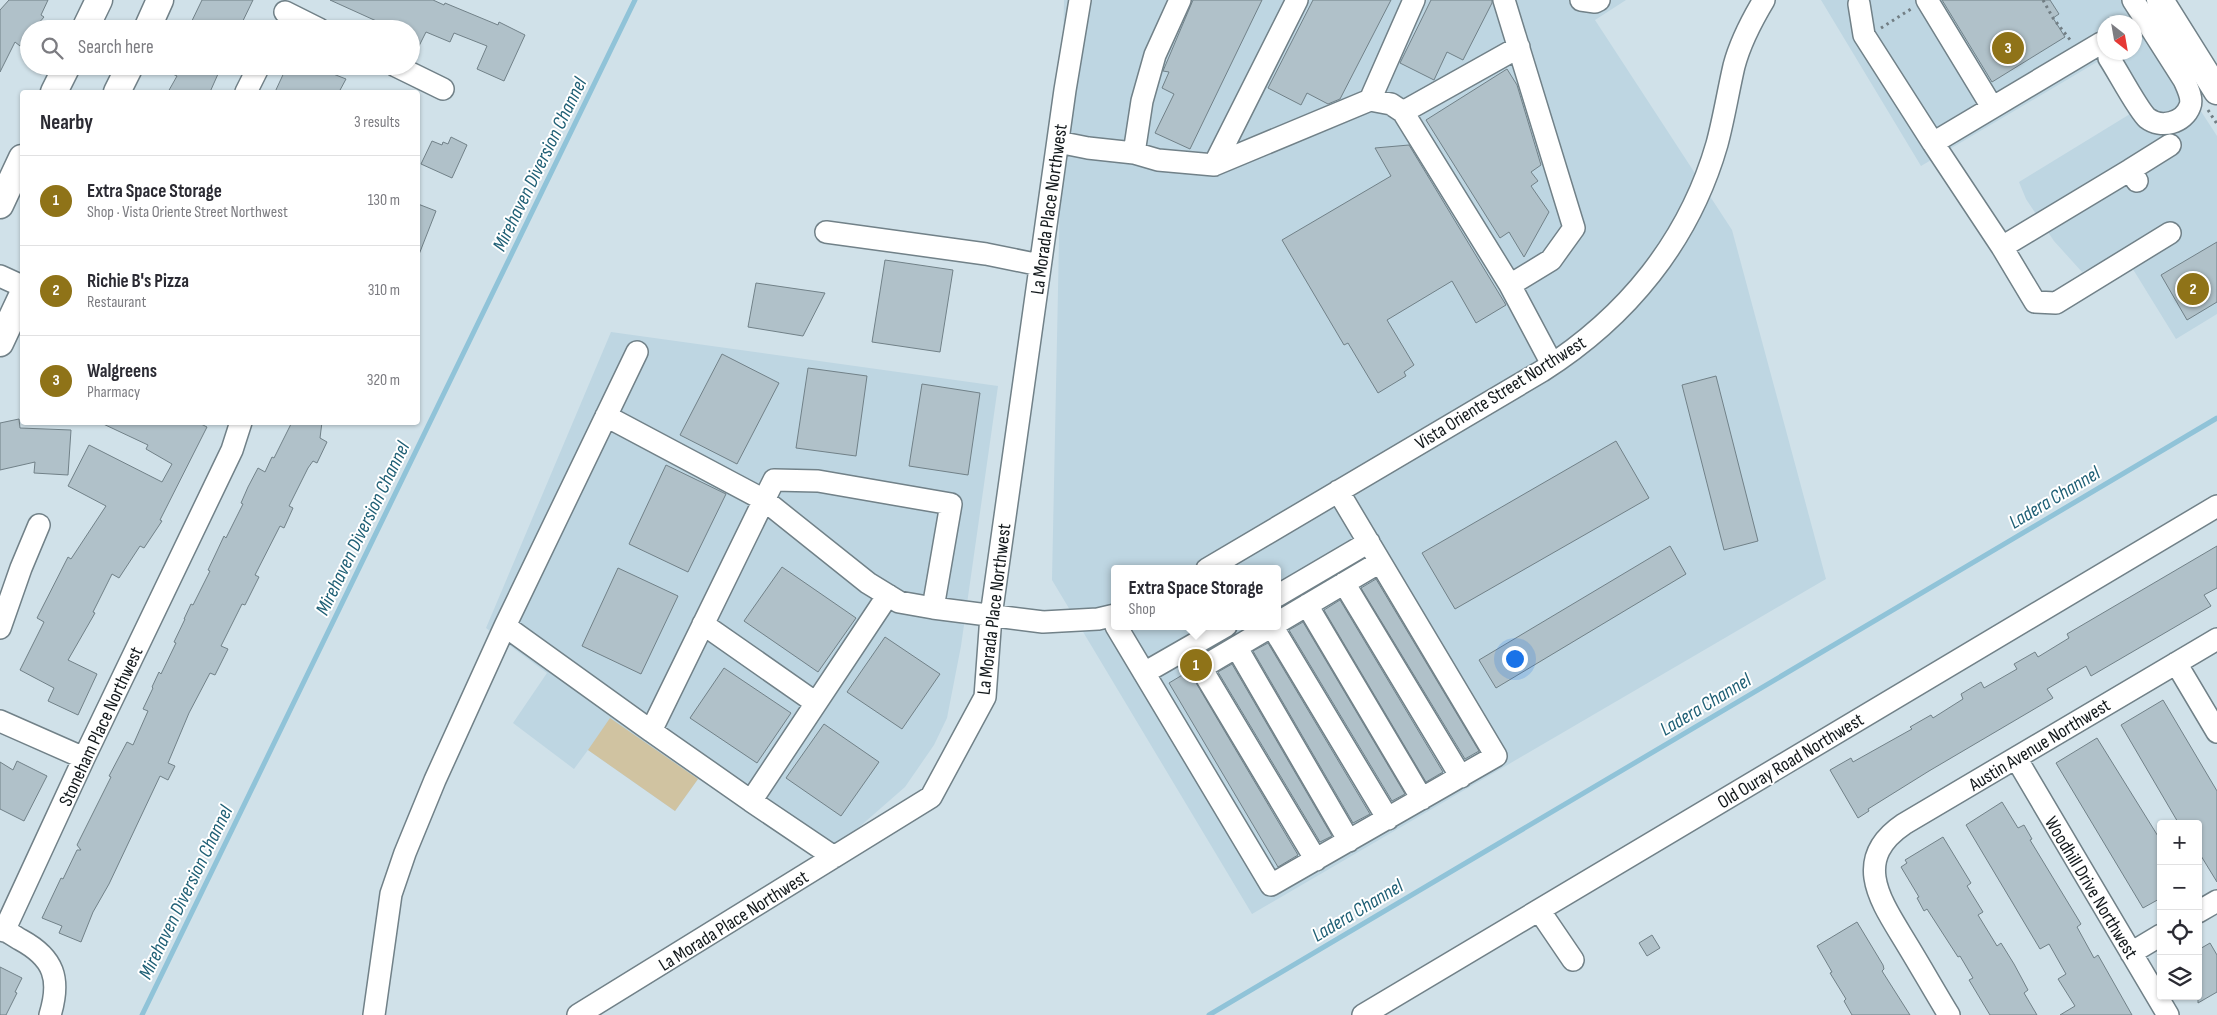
<!DOCTYPE html>
<meta charset="utf-8">
<style>
:root{--surface:#fff;--page:#f2f2f3;--text:#2b2b33;--muted:#7c7c81;--line:#e1e1e2;--accent:#8f7318}
body{margin:0;font-family:"Sofia Sans Condensed",sans-serif;background:var(--page);color:var(--text)}
.controls{position:absolute;right:15px;bottom:15px;display:grid;overflow:hidden;border-radius:5px;box-shadow:0 1px 4px #0004}
.controls button{width:45px;height:45px;display:grid;place-items:center;padding:0;border:0;border-bottom:1px solid var(--line);background:var(--surface);color:var(--text);font:25px sans-serif}
.compass{position:absolute;left:2097px;top:15px;width:45px;height:45px;border-radius:50%;background:var(--surface);box-shadow:0 1px 4px #0004;rotate:149deg}
.you{position:absolute;left:1514px;top:658px;width:18px;height:18px;margin:-12px;border:4px solid #fff;border-radius:50%;background:#1a73e8;box-shadow:0 0 0 8px #1a73e833}
.badge{display:grid;place-items:center;width:32px;height:32px;border-radius:50%;background:var(--accent);color:#fff;font-size:16px;font-weight:700}
.pin{position:absolute;translate:-50% -50%;border:2px solid #fff;box-shadow:0 1px 5px #0006}
.popup{position:absolute;left:1111px;top:565px;width:170px;height:65px;box-sizing:border-box;display:grid;place-content:center;border-radius:5px;background:var(--surface);filter:drop-shadow(0 1px 4px #0005);font-size:16px;white-space:nowrap;color:var(--muted)}
.popup b{font-size:19px;color:var(--text)}
.popup::after{content:'';position:absolute;left:50%;top:100%;margin-left:-10px;border:10px solid transparent;border-top-color:var(--surface)}
.list{margin:0;padding:0;list-style:none}
h2{display:flex;justify-content:space-between;align-items:center;height:65px;margin:0;padding:0 20px;font-size:21px}
h2 small{font-size:16px;font-weight:400;color:var(--muted)}
.list li{display:grid;grid-template-columns:32px 1fr auto;gap:15px;align-items:center;box-sizing:border-box;height:90px;padding:0 20px;border-top:1px solid var(--line)}
.list b{display:block;font-size:19px;white-space:nowrap}
.list p{margin:0;font-size:16px;white-space:nowrap;color:var(--muted)}
.list em{font-size:16px;font-style:normal;color:var(--muted)}
.icon{flex:none;width:28px;height:28px;fill:none;stroke:currentColor;stroke-width:2;stroke-linecap:round;stroke-linejoin:round}
.map{position:relative;flex:none;width:2217px;height:1015px;overflow:hidden}
.search{position:absolute;background:var(--surface);box-shadow:0 1px 4px #0004;left:20px;top:20px;width:400px;height:55px;display:flex;align-items:center;gap:12px;box-sizing:border-box;padding:0 18px;border-radius:28px;color:var(--muted);font-size:19px}
.panel{position:absolute;background:var(--surface);box-shadow:0 1px 4px #0004;left:20px;top:90px;width:400px;height:335px;border-radius:5px}
.map>svg:first-child{display:block}
</style>
<div class="map">
<svg width="2217" height="1015" viewBox="0 0 2217 1015">
<rect width="100%" height="100%" fill="#d0e1e9"/>
<path fill="#bed6e2" fill-rule="evenodd" d="M1064 0H1626L1595 20 1732 230 1826 579 1252 914 1052 580ZM1115 569H1277V626H1115Z
M1821 0H2129L2217 136V314L2176 339 2123 253 2082 272 2054 241 2026 199 2019 182 2130 114 2097 62 1921 166ZM2104 22H2134V52H2104Z
M611 332 998 386 961 646 947 718 934 745 905 787 857 829 819 857 698 779 675 811 588 750 574 769 513 723 547 673 486 628Z"/>
<path fill="#d0c3a1" d="M610 718 698 779 675 811 588 750Z"/>
<g fill="none" stroke-linecap="round" stroke-linejoin="round">
<path stroke="#90c3d8" stroke-width="5" d="M142 1015 635 0
M1209 1015 2217 418"/>
</g>
<path fill="#b0c1c9" stroke="#718188" d="M9 0H48L41 15 44 17 34 29H29V36L20 46 15 42 0 72V10Z
M202 0H253L239 29H188Z
M330 0H433L444 5 445 3 498 25 499 22 525 35 504 81 477 69 487 46 454 33 450 42 426 32 412 60 411 29H394Z
M1193 0H1262L1190 149 1155 133 1174 94 1162 88 1169 72 1163 71Z
M1313 0H1391L1340 99 1328 104 1307 93 1301 105 1268 88Z
M1431 0H1492V3L1463 60 1447 52 1434 80 1400 63Z
M1942 0H2050L2059 14 2053 18 2065 37 1992 82Z
M155 66H212L210 70 218 74 210 92H168L177 76Z
M287 66H313L346 79 339 92H275Z
M1507 69 1517 85 1541 165 1531 172 1538 181 1531 186 1549 212 1524 257 1509 232 1500 238 1426 120Z
M451 137 467 145 452 178 421 164 432 141 442 145 443 142 448 144Z
M1409 145 1506 305 1476 323 1452 281 1387 320 1414 365 1404 372 1406 376 1378 393 1348 343 1344 345 1282 240 1391 176 1375 148Z
M418 204 436 211 418 257Z
M2217 242V302L2187 320 2161 275Z
M885 260 953 270 940 352 872 342Z
M756 283 825 293 803 336 748 327Z
M722 354 779 383 737 464 680 435Z
M808 368 867 376 856 456 796 448Z
M1716 376 1758 541 1724 550 1682 385Z
M922 384 980 393 968 475 909 466Z
M19 419 20 428 71 430 68 475 34 473 35 462 0 470V423Z
M99 422H197L207 427 160 520 162 521 144 548 140 546 119 578 112 574 93 612 95 613 68 660 97 674 78 715 48 701 54 688 20 670 44 622 37 618 68 557 71 559 106 506 68 486 89 445 162 482 172 464 146 449 148 445Z
M292 422H322L320 438 327 442 317 463 313 461 308 468 289 506 293 508 284 528 280 526 255 575 259 577 245 605 242 604 221 646 228 649 215 675 210 673 189 713 168 763 175 766 168 780 160 776 109 884 93 912 81 942 59 933 62 926 42 918 61 878 63 879 77 850H81L77 845 111 777 109 776 127 742 133 745 148 711 143 709 153 688 152 687 159 672 161 674 176 643 174 642 185 619H184L191 604 193 605 210 571 208 570 217 551 224 536 226 538 243 504 241 503 248 487 258 468 265 472 272 457 274 458Z
M1616 441 1649 498 1455 609 1422 553Z
M666 465 726 494 688 572 629 544Z
M1670 546 1686 574 1496 688 1479 660Z
M2217 546V588L2204 595 2211 606 2091 676 2086 666 2047 689 2053 698 1929 771 1868 809 1869 811 1858 818 1830 770 1851 758 1853 762 1912 729 1910 727 1931 715 1933 718 1963 699 1961 694 1981 682 1984 688 2017 669 2014 664 2035 652 2038 657 2069 638 2067 634Z
M782 567 856 618 818 672 744 621Z
M618 568 678 596 641 674 582 646Z
M1376 579 1479 751 1465 759 1361 588Z
M1340 600 1443 772 1426 782 1324 610Z
M1303 622 1405 794 1392 801 1289 630Z
M885 637 940 674 902 729 847 692Z
M1268 643 1370 814 1353 823 1253 651Z
M1232 664 1332 836 1320 842 1218 672Z
M724 668 791 713 757 763 690 718Z
M1189 671 1298 855 1278 867 1169 683Z
M2163 700 2217 791V882L2198 851V824H2179L2121 725Z
M824 724 879 762 841 816 786 778Z
M2097 738 2161 841V898L2143 908 2056 763Z
M17 761 47 776 24 821 0 809V762L13 770Z
M2002 802 2018 828 2024 825 2032 839 2030 840 2081 924 2077 927 2094 958 2098 955 2132 1015H2060L2075 1006 2058 979 2066 974 2049 944 2040 949 1966 825Z
M1943 837 1971 883 1967 886 1983 912 1978 915 1997 946 2001 943 2014 964 2028 990 2024 993 2037 1015H1990L1969 980 1973 978 1960 956 1958 957 1927 909 1924 911 1917 898 1919 897 1901 867 1907 863 1905 860Z
M1857 922 1883 965 1884 969 1882 971 1910 1015H1852L1844 1001 1846 999 1830 973 1832 972 1817 946Z
M1652 935 1660 948 1647 956 1639 943Z
M2210 943 2217 955V992L2198 1003V950Z
M0 967 22 978 15 992 17 993 6 1015H0Z"/>
<g fill="none" stroke-linecap="round" stroke-linejoin="round">
<defs>
<path id="minor" d="M1504 0 1574 228 1551 260 1510 285 1552 364
M1581 0 1595 2 1599 0
M1927 0 1992 107
M1859 4 1864 35 1933 143 2101 43
M285 12 319 29
M2109 58C2117 70 2138 110 2147 118 2161 129 2184 123 2190 106 2193 98 2187 87 2184 80L2133 0
M396 66 443 89
M246 92 259 66
M1370 100 1414 0
M1403 112 1519 47
M1058 142 1088 148 1134 153 1158 160 1214 165 1297 0
M1933 143 2002 247
M1134 153 1142 101 1155 55 1180 0
M1214 165 1370 100 1391 104 1403 112 1510 285
M2130 170 2002 247 2035 302 2056 303 2170 233
M2137 181 2130 170 2170 145
M826 232 986 254 1040 265
M0 276 22 286
M606 416 764 500 651 731 505 626 637 352
M1207 569 1542 371C1627 317 1689 241 1717 144 1724 118 1728 92 1734 66 1740 43 1752 20 1764 0
M1344 583 1461 777
M1277 596 1369 542
M1307 605 1422 799
M933 608 951 504 818 481 774 480 764 500 868 583 899 602 933 608 1043 622 1098 619 1115 615
M1277 623 1380 562
M703 624 816 703
M1116 626 1271 885 1496 756 1338 491
M1272 626 1201 668 1316 860
M1272 626 1388 819
M0 628 21 568 39 525
M1237 648 1349 841
M2176 663 2217 732
M1144 673 1226 626
M0 721 84 758
M651 731 751 801
M2016 758 2168 1015
M834 857 751 801 888 595
M1539 910 1573 960
M2198 912 2217 901
M0 929C8 931 14 936 21 940 54 958 61 979 50 1015
M4 931 84 758 232 450 241 422
M2131 953 2161 935
M374 1015 391 894 405 853 435 780 505 626
M578 1015 931 797 985 697 991 616 1065 90 1080 0
M1363 1015 2217 506
M1949 1015C1935 992 1922 969 1908 946 1883 904 1849 861 1904 824L2217 639"/>
<path id="major" d="M2160 0 2217 91
M85 29 99 0
M147 29 160 0
M54 92 67 66
M117 92 130 66
M0 205 22 158
M0 343 22 296"/>
</defs>
<use href="#minor" stroke="#718188" stroke-width="24"/>
<use href="#major" stroke="#718188" stroke-width="29"/>
<path stroke="#727e84" stroke-width="3" stroke-dasharray="2.5 4" stroke-linecap="butt" d="M2043 0 2053 18 2071 41
M1881 28 1911 9
M2208 110 2217 124"/>
<use href="#minor" stroke="#fff" stroke-width="21"/>
<use href="#major" stroke="#fff" stroke-width="26"/>
</g>
<g text-anchor="middle" stroke-width="4" stroke-linejoin="round" paint-order="stroke">
<g font-size="19" fill="#12181b" stroke="#fff">
<text transform="translate(1048 209) rotate(-82)" y="7">La Morada Place Northwest</text>
<text transform="translate(1500 392) rotate(-32)" y="7">Vista Oriente Street Northwest</text>
<text transform="translate(993 609) rotate(-83)" y="7">La Morada Place Northwest</text>
<text transform="translate(100 726) rotate(-65)" y="7">Stoneham Place Northwest</text>
<text transform="translate(2039 744) rotate(-31)" y="7">Austin Avenue Northwest</text>
<text transform="translate(1790 760) rotate(-31)" y="7">Old Ouray Road Northwest</text>
<text transform="translate(2092 887) rotate(59)" y="7">Woodhill Drive Northwest</text>
<text transform="translate(733 920) rotate(-32)" y="7">La Morada Place Northwest</text>
</g>
<g font-size="20" font-style="italic" fill="#206076" stroke="#fff">
<text transform="translate(539 164) rotate(-64)" y="7">Mirehaven Diversion Channel</text>
<text transform="translate(2054 497) rotate(-31)" y="7">Ladera Channel</text>
<text transform="translate(362 528) rotate(-64)" y="7">Mirehaven Diversion Channel</text>
<text transform="translate(1705 704) rotate(-31)" y="7">Ladera Channel</text>
<text transform="translate(185 892) rotate(-64)" y="7">Mirehaven Diversion Channel</text>
<text transform="translate(1357 910) rotate(-31)" y="7">Ladera Channel</text>
</g>
</g>
</svg>
<div class="controls">
<button>+</button>
<button>−</button>
<button><svg class="icon" aria-label="locate" viewBox="0 0 24 24"><circle cx="12" cy="12" r="6"/><path d="M12 2v4M12 18v4M2 12h4M18 12h4"/></svg></button>
<button><svg class="icon" aria-label="layers" viewBox="0 0 24 24"><path d="M12 4l9 5-9 5-9-5zM3 14l9 5 9-5"/></svg></button>
</div>
<svg class="compass" viewBox="-18 -18 36 36"><path d="M0-13l5 13h-10z" fill="#e53935"/><path d="M0 13l5-13h-10z" fill="#7c7c81"/></svg>
<div class="you"></div>
<div class="pin badge" style="left:1196px;top:665px">1</div>
<div class="popup"><b>Extra Space Storage</b>Shop</div>
<div class="pin badge" style="left:2193px;top:289px">2</div>
<div class="pin badge" style="left:2008px;top:48px">3</div>
<div class="search"><svg class="icon" aria-label="search" viewBox="0 0 24 24"><circle cx="10" cy="10" r="6"/><path d="M15 15l6 6"/></svg>Search here</div>
<section class="panel">
<h2>Nearby<small>3 results</small></h2>
<ul class="list">
<li><span class="badge">1</span><div><b>Extra Space Storage</b><p>Shop · Vista Oriente Street Northwest</p></div><em>130 m</em></li>
<li><span class="badge">2</span><div><b>Richie B's Pizza</b><p>Restaurant</p></div><em>310 m</em></li>
<li><span class="badge">3</span><div><b>Walgreens</b><p>Pharmacy</p></div><em>320 m</em></li>
</ul>
</section>
</div>
